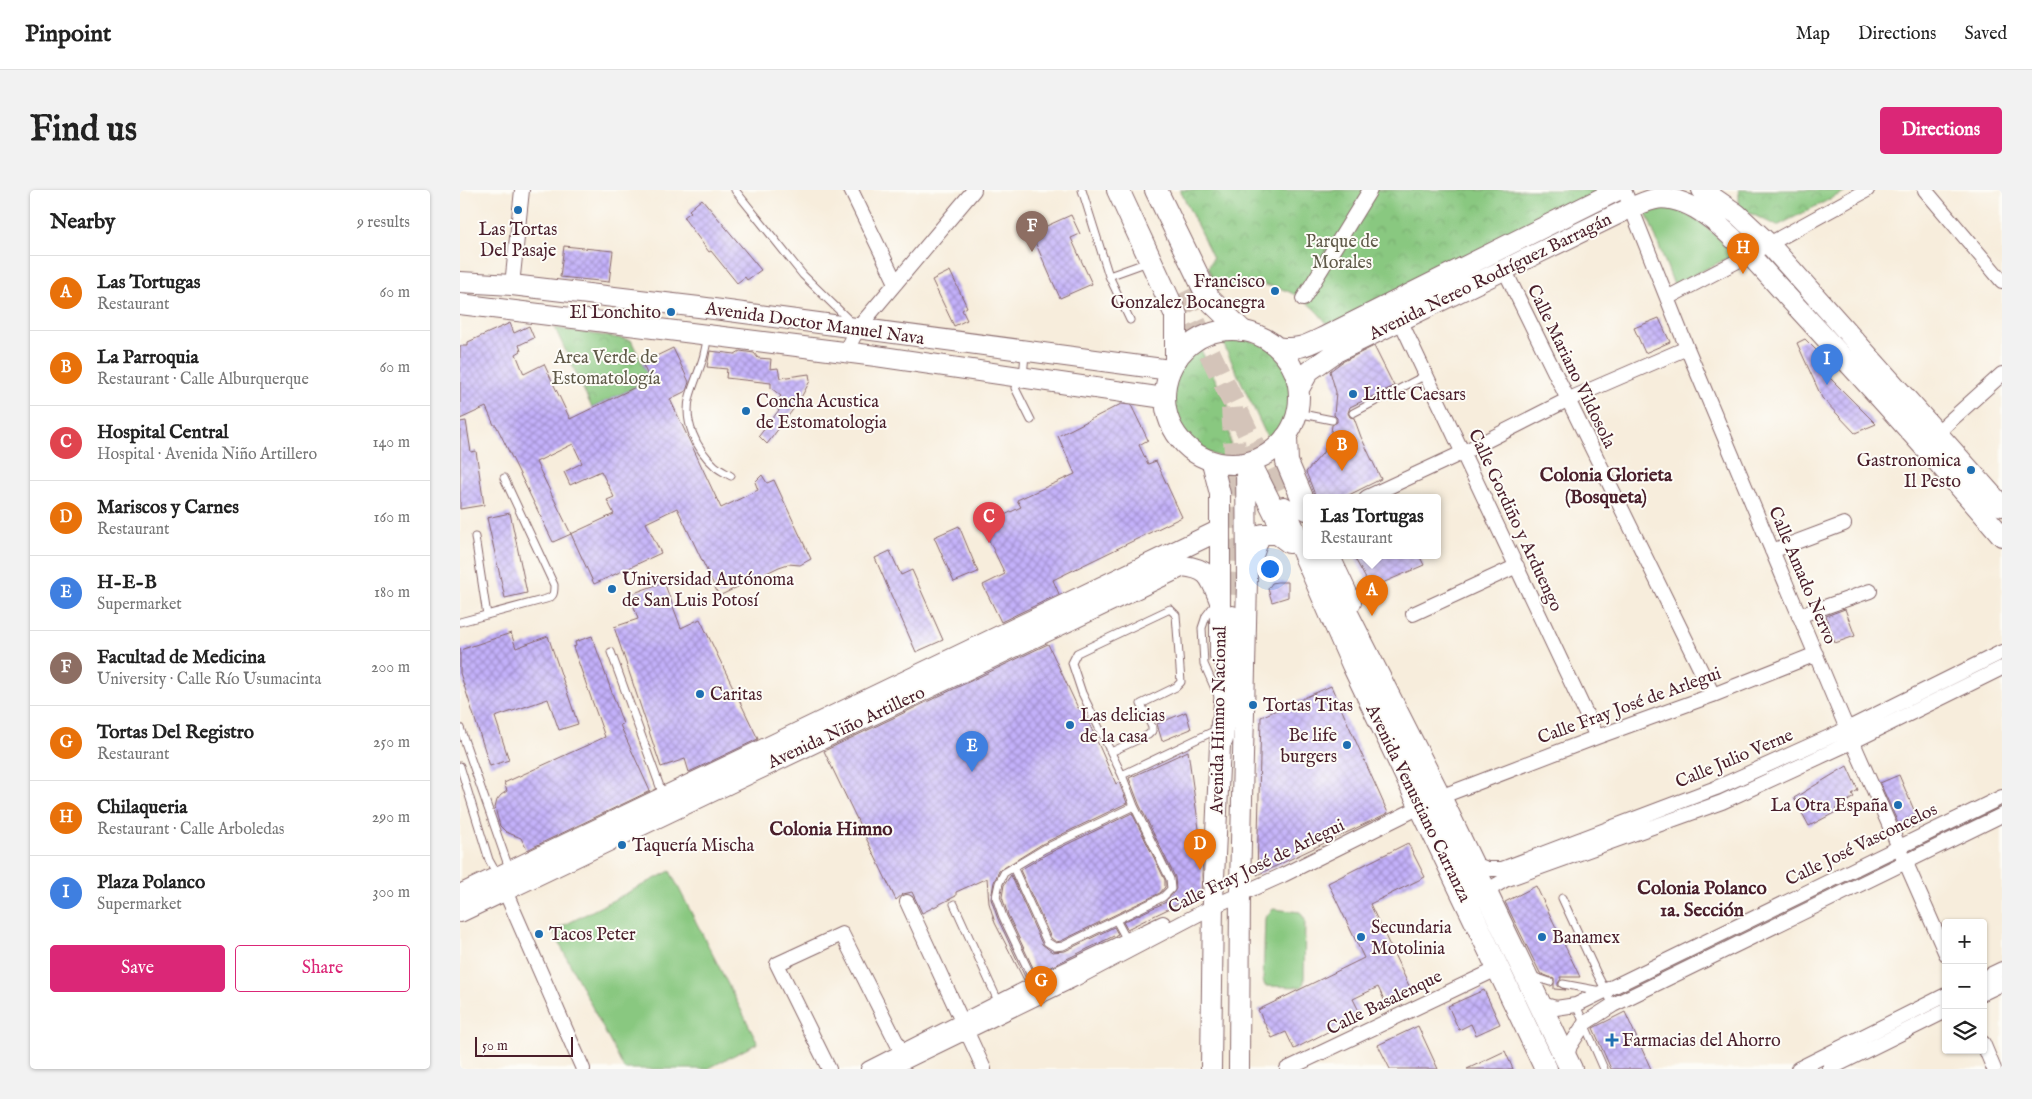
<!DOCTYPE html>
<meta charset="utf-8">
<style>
:root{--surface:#fff;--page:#f2f2f2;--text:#222;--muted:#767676;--line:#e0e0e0;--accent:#db2777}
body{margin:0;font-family:"IM FELL English",serif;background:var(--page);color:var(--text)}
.controls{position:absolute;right:15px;bottom:15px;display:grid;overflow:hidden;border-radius:5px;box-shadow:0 1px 4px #0004}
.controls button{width:45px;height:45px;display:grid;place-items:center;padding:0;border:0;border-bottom:1px solid var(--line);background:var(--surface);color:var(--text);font:25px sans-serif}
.scale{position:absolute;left:15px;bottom:12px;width:98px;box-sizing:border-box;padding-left:5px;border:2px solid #4a1f2b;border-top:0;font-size:14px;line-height:18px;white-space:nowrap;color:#4a1f2b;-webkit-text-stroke:4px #fdfcf7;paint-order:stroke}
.you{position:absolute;left:809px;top:378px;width:18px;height:18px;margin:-12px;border:4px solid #fff;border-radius:50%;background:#1a73e8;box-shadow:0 0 0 8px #1a73e833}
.badge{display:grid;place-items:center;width:32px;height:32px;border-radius:50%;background:var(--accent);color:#fff;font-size:16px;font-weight:700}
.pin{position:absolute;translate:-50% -41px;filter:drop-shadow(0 1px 2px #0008)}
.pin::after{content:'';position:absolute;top:26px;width:18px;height:15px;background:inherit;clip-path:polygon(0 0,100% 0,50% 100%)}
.popup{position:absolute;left:843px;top:304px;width:138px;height:65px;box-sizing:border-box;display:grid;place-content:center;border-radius:5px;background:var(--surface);filter:drop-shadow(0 1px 4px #0005);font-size:16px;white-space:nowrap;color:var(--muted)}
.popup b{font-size:19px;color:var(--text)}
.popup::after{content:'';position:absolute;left:50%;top:100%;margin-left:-10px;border:10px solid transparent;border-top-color:var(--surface)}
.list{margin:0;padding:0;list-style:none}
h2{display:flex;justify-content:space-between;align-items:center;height:65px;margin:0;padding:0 20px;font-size:21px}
h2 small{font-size:16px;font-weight:400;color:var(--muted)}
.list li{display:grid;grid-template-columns:32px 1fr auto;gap:15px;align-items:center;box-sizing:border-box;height:75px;padding:0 20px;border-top:1px solid var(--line)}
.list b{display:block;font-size:19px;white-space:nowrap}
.list p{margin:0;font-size:16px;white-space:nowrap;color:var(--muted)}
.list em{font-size:16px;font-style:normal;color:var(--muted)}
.actions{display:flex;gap:10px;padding:15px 20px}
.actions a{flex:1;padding:11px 0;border:1px solid var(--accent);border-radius:5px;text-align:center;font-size:18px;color:var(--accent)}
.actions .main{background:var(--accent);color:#fff}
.icon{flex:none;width:28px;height:28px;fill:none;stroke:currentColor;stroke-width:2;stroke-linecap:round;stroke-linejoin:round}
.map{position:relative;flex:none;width:1542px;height:879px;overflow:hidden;border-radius:5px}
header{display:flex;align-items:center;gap:30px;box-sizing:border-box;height:70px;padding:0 25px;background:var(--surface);border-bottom:1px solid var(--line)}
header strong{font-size:24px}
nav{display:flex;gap:28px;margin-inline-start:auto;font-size:18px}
.intro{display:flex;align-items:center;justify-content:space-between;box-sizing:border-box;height:120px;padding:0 30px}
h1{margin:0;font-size:35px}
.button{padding:12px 22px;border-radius:5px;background:var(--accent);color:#fff;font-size:18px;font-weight:700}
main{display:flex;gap:30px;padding:0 30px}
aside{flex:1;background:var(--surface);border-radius:5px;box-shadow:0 1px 4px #0004}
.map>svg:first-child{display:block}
</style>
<header>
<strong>Pinpoint</strong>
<nav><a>Map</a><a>Directions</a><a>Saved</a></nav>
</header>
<div class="intro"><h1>Find us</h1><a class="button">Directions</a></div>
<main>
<aside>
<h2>Nearby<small>9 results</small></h2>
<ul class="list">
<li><span class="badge" style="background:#e8710a">A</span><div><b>Las Tortugas</b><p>Restaurant</p></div><em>60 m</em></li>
<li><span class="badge" style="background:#e8710a">B</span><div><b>La Parroquia</b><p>Restaurant · Calle Alburquerque</p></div><em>60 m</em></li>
<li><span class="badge" style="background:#e0444e">C</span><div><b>Hospital Central</b><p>Hospital · Avenida Niño Artillero</p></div><em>140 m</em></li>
<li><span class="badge" style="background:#e8710a">D</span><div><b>Mariscos y Carnes</b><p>Restaurant</p></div><em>160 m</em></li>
<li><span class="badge" style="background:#3f7fe0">E</span><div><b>H-E-B</b><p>Supermarket</p></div><em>180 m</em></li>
<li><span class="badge" style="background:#8d6e63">F</span><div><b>Facultad de Medicina</b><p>University · Calle Río Usumacinta</p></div><em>200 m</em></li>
<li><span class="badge" style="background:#e8710a">G</span><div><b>Tortas Del Registro</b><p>Restaurant</p></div><em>250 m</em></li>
<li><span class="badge" style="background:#e8710a">H</span><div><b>Chilaqueria</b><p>Restaurant · Calle Arboledas</p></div><em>290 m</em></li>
<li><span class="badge" style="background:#3f7fe0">I</span><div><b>Plaza Polanco</b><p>Supermarket</p></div><em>300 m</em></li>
</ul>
<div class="actions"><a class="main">Save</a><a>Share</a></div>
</aside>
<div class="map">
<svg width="1542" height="879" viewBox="0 0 1542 879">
<defs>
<pattern id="park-crowns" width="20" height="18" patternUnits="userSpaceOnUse" patternTransform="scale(1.25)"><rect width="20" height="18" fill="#89c880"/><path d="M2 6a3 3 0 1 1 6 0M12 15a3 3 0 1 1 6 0" fill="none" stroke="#78ab6f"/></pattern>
<pattern id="building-cross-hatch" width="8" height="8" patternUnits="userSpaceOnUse" patternTransform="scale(1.25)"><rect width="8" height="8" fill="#c3b1fa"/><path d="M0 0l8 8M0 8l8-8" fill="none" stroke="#a08fcb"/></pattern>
</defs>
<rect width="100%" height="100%" fill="#fdfcf7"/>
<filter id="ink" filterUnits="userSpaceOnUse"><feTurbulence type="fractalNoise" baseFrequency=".02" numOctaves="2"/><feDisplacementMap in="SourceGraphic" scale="10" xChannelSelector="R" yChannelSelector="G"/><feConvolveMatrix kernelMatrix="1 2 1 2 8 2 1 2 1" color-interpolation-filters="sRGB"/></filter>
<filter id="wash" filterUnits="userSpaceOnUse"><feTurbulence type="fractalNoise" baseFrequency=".0096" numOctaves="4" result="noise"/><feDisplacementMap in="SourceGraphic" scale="20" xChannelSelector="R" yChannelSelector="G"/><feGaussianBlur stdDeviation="1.12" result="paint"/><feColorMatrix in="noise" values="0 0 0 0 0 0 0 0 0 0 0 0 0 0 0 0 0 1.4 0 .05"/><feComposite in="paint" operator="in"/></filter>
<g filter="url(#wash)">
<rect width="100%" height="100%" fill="#f7eddc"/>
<path fill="url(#park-crowns)" stroke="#6a7456" d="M720 0H1145L870 138C842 97 805 87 758 100L748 78 753 68Z
M1279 0H1388L1317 36 1279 18Z
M95 138 171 150 190 190 132 218Z
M766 147C780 147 801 152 813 161 818 166 823 174 826 180 838 207 832 234 810 253L761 149Z
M740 158 768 215 771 268C752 266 736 260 724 244 705 219 707 171 740 158Z"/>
<path fill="#89c880" stroke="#6a7456" d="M1204 12 1243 34 1276 64 1214 95 1184 17Z
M210 681 298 853 247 879H164L93 741Z
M813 719 840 722 845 730 844 792 842 797 805 796 803 790 805 728Z"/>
<g id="blocks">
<path fill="url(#building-cross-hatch)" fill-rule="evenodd" d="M242 9 301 80 287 90 285 87 277 93 251 61 249 62 226 31 224 27 231 22 229 20Z
M611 25 620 44 611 48 632 94 600 108 571 43Z
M104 56 153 61 149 92 100 87Z
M490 81 507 117 502 120 507 130 494 136 472 90Z
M1199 128 1210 152 1185 163 1174 138Z
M50 133 54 143 69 136 74 148 59 155 61 161 56 164 64 184 84 174 110 229 190 190 182 173 213 158 229 192 226 201 210 209 261 318 298 300 295 292 302 285 307 293 314 290 351 369 340 375 328 374 319 377 259 406 217 318 186 333 201 363 134 394 111 344 93 352 36 235H34L26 217 0 229V156H8V152ZM113 254 122 273 104 282 110 295 141 281 154 307 147 310 154 324 111 344 76 272Z
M1345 149 1372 176 1365 183 1416 234 1395 243 1362 208 1337 153Z
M914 156 934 196 890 217 888 223 890 227 894 228 901 247 921 289 885 307H856L846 282 862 264 870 250 872 235 877 232V228L874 225 876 202 870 181 882 172Z
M250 161 275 164 280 161 294 163 298 168 311 169 310 179 318 178 320 188 349 184 350 191 338 213 307 254 299 246 319 220 313 215 321 206 311 198V193L266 188 267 179 247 177Z
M661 214 671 215 688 250 679 255 688 274 696 271 722 327 593 390 599 404 541 432 523 395 545 384 522 336 561 317 557 310 615 284 598 246Z
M6 231 11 262 16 261 24 315 0 319V232Z
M50 323 67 403 45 408 27 328Z
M499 336 518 382 494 392 474 347Z
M430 361 441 385 452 380 483 450 456 462 415 368Z
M893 365H959L964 375 911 398Z
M204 392 221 438 240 429 298 549 229 582 225 569 201 577 154 437 178 429 173 414 177 413 174 403Z
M817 392H828V407L812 412 808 399 812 393Z
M1385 419 1395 446 1375 453 1366 426Z
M51 443 56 458 88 446 118 534 99 540 88 509 35 527 49 570 30 576 0 483V460Z
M132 446 163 534 160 535 190 601 67 660 61 648 46 642 40 636 35 618 37 610 41 605 47 601 44 593 145 547 113 457 116 456 115 452Z
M588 454 618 518 622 517 656 594 659 592 667 613 582 654 539 681 534 692 531 709 538 729 566 789 564 790 535 733 529 713 527 688 496 702V706L462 723 452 702 443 704 436 710 364 561Z
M871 496 928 623 797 685 801 527Z
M726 522 731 539 702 551 697 534Z
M728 561 743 667 741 703 667 739 663 732 706 712 716 699 715 687 679 614 669 588Z
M1387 576 1398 600 1392 604 1394 607 1375 619 1376 622 1349 636 1334 608Z
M1439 585 1460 634 1442 642 1420 593Z
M672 623 705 690V697L700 703 601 751 596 752 591 748 560 680 587 664Z
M948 653 965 687 910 714 953 804 927 816 918 797 893 809 901 825 834 859 826 842 812 848 798 820 904 768 868 693Z
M551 685 582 754 592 762 605 761 654 737 658 744 576 784 548 725 542 707 544 695Z
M1076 696 1120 787H1100L1101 789 1098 793V796L1106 800 1094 799V789L1080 783 1045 712Z
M1024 800 1040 834 1016 845 1011 834 999 840 988 816Z
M1165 822 1191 879H1151L1133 838Z
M958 836 978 879H930L918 855Z
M1045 861 1053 879H1007Z"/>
</g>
</g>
<g filter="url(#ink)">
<use href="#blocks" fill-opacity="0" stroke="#876769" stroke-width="1"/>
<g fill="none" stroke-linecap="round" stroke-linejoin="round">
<path stroke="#d4c4b9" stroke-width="22" stroke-dasharray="22 11" stroke-linecap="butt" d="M721 103 822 314
M772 218 777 295 772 427"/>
<defs>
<path id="lane" d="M275 0 343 85 390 131
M622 0 649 86
M670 130 649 86 688 72
M247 146C246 168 236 185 230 206 223 231 236 259 255 276 259 280 266 283 271 286
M565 163 563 188 555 198 571 230
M837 223 872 230
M893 223 966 185
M15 347 27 425
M756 413 746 426 742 438 744 474 759 508
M0 432 86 409C94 407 94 403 94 395L44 288
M151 462 203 605
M0 538 49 678
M651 562 688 545 692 541V537L681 514 716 497 721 492 716 425 710 419 617 463 612 473 622 503 662 585 758 539
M0 576 29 670 38 686
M662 585 674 616
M553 677 587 752 595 757 603 756 703 707 711 699 710 689 674 616 584 659 544 683 539 693 536 707 543 727 575 794
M1102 708 1137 784 1153 815
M494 714 539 813
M656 730 667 750
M1072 786 1090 792
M1103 794 1141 801
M1116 815 1144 879"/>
<path id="street" d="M391 0 436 93
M1164 0 1227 158 1387 539 1486 764
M1465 0 1542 91
M1044 79 1253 505
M52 95 62 0
M1207 108 1289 65 1407 0
M843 109 910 0
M940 130 1137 547
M385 164 398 138 514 0
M1470 249 1542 184
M907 307 1004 262 1107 210 1227 158
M1312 361 1384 334
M953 424 1057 376
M1339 426 1410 401
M1012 673 1027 679H1042L1256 598 1387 539 1542 462
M42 694 123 879
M1028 709 1033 697 1045 690 1262 612 1392 552 1542 478
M447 712 524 879
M1523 788 1542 779
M1523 803 1542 794
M1078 813 1096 818 1116 815 1542 607
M1523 853 1534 879
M1106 869 1110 856 1125 833 1153 815 1542 625
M369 879 317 774 382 744 445 869
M408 879 575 794 703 733
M430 879 613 790 754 716 823 685 980 607 1137 547 1253 505 1356 464
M827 879 1037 779
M1338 879 1486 805
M1369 879 1486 821"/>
<path id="secondary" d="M1242 0 1277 24 1308 53 1542 316
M0 92 52 95 239 117 710 180
M0 114 416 166 704 208
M705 207a67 67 0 1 1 134 0a67 67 0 1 1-134 0Z
M817 157C839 161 849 154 868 145L1158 0
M840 197 849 181 876 162 1170 18C1192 9 1200 4 1224 13 1260 26 1308 86 1335 115 1405 191 1474 267 1542 346
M752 272 760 304V466
M791 371 799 348 803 344H817L829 353
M0 705 760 340
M0 722 723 376C749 379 750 387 759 409
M751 879 753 710 761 533
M779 879 780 697 787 390 786 274"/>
<path id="primary" d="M658 0 716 125V169
M696 0 749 109 781 140
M826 248 827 272 847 319
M790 273 823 339
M824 318 893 475 1086 879
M868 365 890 412
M875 400 980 607 1111 879
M762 549 772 427"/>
</defs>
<use href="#lane" stroke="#876769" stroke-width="9"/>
<use href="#street" stroke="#876769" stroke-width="16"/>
<use href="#secondary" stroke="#876769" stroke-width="22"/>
<use href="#primary" stroke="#876769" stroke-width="24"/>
<use href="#lane" stroke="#fff" stroke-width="7"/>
<use href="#street" stroke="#fff" stroke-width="14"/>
<use href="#secondary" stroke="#fff" stroke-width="20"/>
<use href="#primary" stroke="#fff" stroke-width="22"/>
</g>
</g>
<g fill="#1f6fb2" stroke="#fdfcf7" stroke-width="2">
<circle cx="58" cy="20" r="5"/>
<circle cx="815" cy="101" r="5"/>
<circle cx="211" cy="122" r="5"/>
<circle cx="893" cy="204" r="5"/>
<circle cx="286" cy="221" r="5"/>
<circle cx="1511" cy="280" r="5"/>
<circle cx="152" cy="399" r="5"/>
<circle cx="240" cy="504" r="5"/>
<circle cx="793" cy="515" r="5"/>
<circle cx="610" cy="535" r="5"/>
<circle cx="887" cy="555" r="5"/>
<circle cx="1438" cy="615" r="5"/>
<circle cx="162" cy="655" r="5"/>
<circle cx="79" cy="744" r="5"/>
<circle cx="901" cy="747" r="5"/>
<circle cx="1082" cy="747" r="5"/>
<path d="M1149.5 842.5h5v5h5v5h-5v5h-5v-5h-5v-5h5z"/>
</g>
<g text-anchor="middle" stroke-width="4" stroke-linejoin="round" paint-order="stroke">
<g font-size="18" fill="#4a1f2b" stroke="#fdfcf7" text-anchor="start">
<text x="58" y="45" text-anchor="middle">Las Tortas<tspan x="58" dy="21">Del Pasaje</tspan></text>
<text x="805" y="97" text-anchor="end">Francisco<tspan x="805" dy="21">Gonzalez Bocanegra</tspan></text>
<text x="201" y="128" text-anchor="end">El Lonchito</text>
<text x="903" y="210">Little Caesars</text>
<text x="296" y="217">Concha Acustica<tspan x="296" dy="21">de Estomatologia</tspan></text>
<text x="1501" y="276" text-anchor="end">Gastronomica<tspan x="1501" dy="21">Il Pesto</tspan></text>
<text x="162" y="395">Universidad Autónoma<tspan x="162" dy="21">de San Luis Potosí</tspan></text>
<text x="250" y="510">Caritas</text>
<text x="803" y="521">Tortas Titas</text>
<text x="620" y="531">Las delicias<tspan x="620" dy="21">de la casa</tspan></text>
<text x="877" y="551" text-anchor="end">Be life<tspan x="877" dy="21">burgers</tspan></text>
<text x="1428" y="621" text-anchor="end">La Otra España</text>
<text x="172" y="661">Taquería Mischa</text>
<text x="911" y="743">Secundaria<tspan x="911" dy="21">Motolinia</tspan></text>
<text x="89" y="750">Tacos Peter</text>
<text x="1092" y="753">Banamex</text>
<text x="1162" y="856">Farmacias del Ahorro</text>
</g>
<g font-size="18" fill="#605a49" stroke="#fdfcf7">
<text x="882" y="57">Parque de<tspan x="882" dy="21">Morales</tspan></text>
<text x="146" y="173">Area Verde de<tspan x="146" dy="21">Estomatología</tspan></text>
</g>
<g font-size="18" fill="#4a1f2b" stroke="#fdfcf7">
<text transform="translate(1030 86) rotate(-26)" y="6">Avenida Nereo Rodríguez Barragán</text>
<text transform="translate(355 133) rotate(8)" y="6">Avenida Doctor Manuel Nava</text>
<text transform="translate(1112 176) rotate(64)" y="6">Calle Mariano Vildosola</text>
<text transform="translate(1056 330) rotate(65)" y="6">Calle Gordiño y Arduengo</text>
<text transform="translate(1343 385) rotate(67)" y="6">Calle Amado Nervo</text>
<text transform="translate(1169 515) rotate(-20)" y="6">Calle Fray José de Arlegui</text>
<text transform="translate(758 530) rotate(-89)" y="6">Avenida Himno Nacional</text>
<text transform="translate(386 537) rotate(-25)" y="6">Avenida Niño Artillero</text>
<text transform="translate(1274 568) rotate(-23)" y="6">Calle Julio Verne</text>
<text transform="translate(959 613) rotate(64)" y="6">Avenida Venustiano Carranza</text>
<text transform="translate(1401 654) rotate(-26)" y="6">Calle José Vasconcelos</text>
<text transform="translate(796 676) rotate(-26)" y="6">Calle Fray José de Arlegui</text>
<text transform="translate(924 812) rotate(-26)" y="6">Calle Basalenque</text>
</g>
<g font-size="19" font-weight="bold" fill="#4a1f2b" stroke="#fdfcf7">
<text x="1146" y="291">Colonia Glorieta<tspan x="1146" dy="22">(Bosqueta)</tspan></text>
<text x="371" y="645">Colonia Himno</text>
<text x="1242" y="704">Colonia Polanco<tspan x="1242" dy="22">1a. Sección</tspan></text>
</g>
</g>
</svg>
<div class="controls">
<button>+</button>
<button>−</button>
<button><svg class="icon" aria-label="layers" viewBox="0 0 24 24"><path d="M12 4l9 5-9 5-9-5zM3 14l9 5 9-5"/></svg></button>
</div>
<div class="scale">50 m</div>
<div class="you"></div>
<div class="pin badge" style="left:912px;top:426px;background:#e8710a">A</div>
<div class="popup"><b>Las Tortugas</b>Restaurant</div>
<div class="pin badge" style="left:882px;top:281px;background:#e8710a">B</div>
<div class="pin badge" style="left:529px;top:353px;background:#e0444e">C</div>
<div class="pin badge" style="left:740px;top:680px;background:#e8710a">D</div>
<div class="pin badge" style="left:512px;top:582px;background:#3f7fe0">E</div>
<div class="pin badge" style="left:572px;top:62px;background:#8d6e63">F</div>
<div class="pin badge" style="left:581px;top:817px;background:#e8710a">G</div>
<div class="pin badge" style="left:1283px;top:84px;background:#e8710a">H</div>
<div class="pin badge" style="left:1367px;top:195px;background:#3f7fe0">I</div>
</div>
</main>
